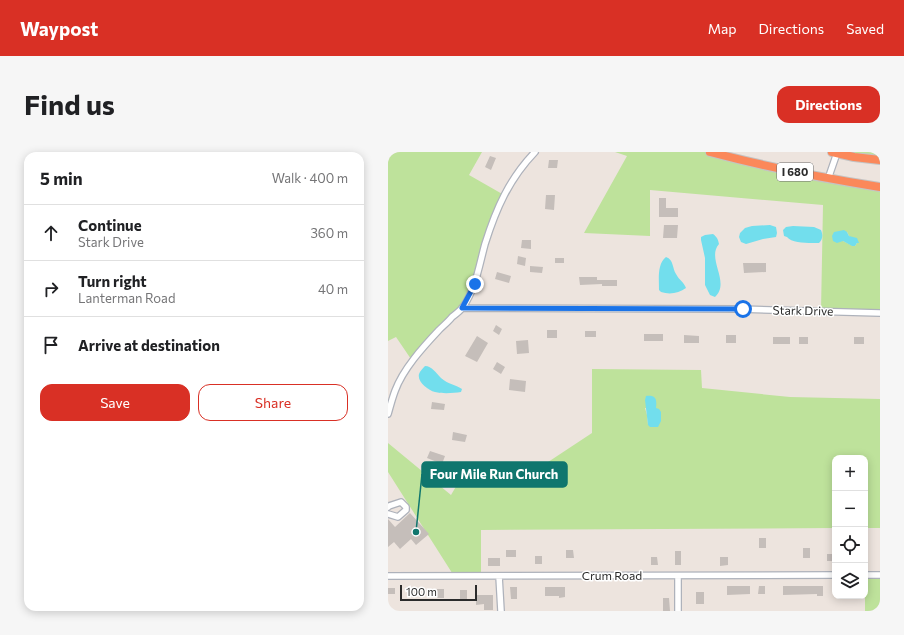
<!DOCTYPE html>
<meta charset="utf-8">
<style>
:root{--surface:#fff;--page:#f6f6f6;--text:#202124;--muted:#757577;--line:#e0e0e0;--accent:#d93025}
body{margin:0;font-family:Commissioner,sans-serif;background:var(--page);color:var(--text)}
.controls{position:absolute;right:12px;bottom:12px;display:grid;overflow:hidden;border-radius:8px;box-shadow:0 2px 10px #0003}
.controls button{width:36px;height:36px;display:grid;place-items:center;padding:0;border:0;border-bottom:1px solid var(--line);background:var(--surface);color:var(--text);font:20px sans-serif}
.scale{position:absolute;left:12px;bottom:10px;width:77px;box-sizing:border-box;padding-left:4px;border:2px solid #2b2b2b;border-top:0;font-size:11px;line-height:14px;white-space:nowrap;color:#2b2b2b;-webkit-text-stroke:3px #fff;paint-order:stroke}
.stop{position:absolute;width:12px;height:12px;margin:-9px;border:3px solid #1a73e8;border-radius:50%;background:#fff}
.stop.end{background:#1a73e8;border-color:#fff;box-shadow:0 1px 4px #0008}
.list{margin:0;padding:0;list-style:none}
h2{display:flex;justify-content:space-between;align-items:center;height:52px;margin:0;padding:0 16px;font-size:17px}
h2 small{font-size:13px;font-weight:400;color:var(--muted)}
.list li{display:grid;grid-template-columns:26px 1fr auto;gap:12px;align-items:center;box-sizing:border-box;height:56px;padding:0 16px;border-top:1px solid var(--line)}
.list b{display:block;font-size:15px;white-space:nowrap}
.list p{margin:0;font-size:13px;white-space:nowrap;color:var(--muted)}
.list em{font-size:13px;font-style:normal;color:var(--muted)}
.actions{display:flex;gap:8px;padding:12px 16px}
.actions a{flex:1;padding:9px 0;border:1px solid var(--accent);border-radius:12px;text-align:center;font-size:14px;color:var(--accent)}
.actions .main{background:var(--accent);color:#fff}
.icon{flex:none;width:22px;height:22px;fill:none;stroke:currentColor;stroke-width:2;stroke-linecap:round;stroke-linejoin:round}
.map{position:relative;flex:none;width:492px;height:459px;overflow:hidden;border-radius:12px}
header{display:flex;align-items:center;gap:24px;box-sizing:border-box;height:56px;padding:0 20px;background:var(--accent);color:#fff}
header strong{font-size:19px}
nav{display:flex;gap:22px;margin-inline-start:auto;font-size:14px}
.intro{display:flex;align-items:center;justify-content:space-between;box-sizing:border-box;height:96px;padding:0 24px}
h1{margin:0;font-size:28px}
.button{padding:10px 18px;border-radius:12px;background:var(--accent);color:#fff;font-size:14px;font-weight:700}
main{display:flex;gap:24px;padding:0 24px}
aside{flex:1;background:var(--surface);border-radius:12px;box-shadow:0 2px 10px #0003}
.map>svg:first-child{display:block}
</style>
<header>
<strong>Waypost</strong>
<nav><a>Map</a><a>Directions</a><a>Saved</a></nav>
</header>
<div class="intro"><h1>Find us</h1><a class="button">Directions</a></div>
<main>
<aside>
<h2>5 min<small>Walk · 400 m</small></h2>
<ul class="list">
<li><svg class="icon" aria-label="ahead" viewBox="0 0 24 24"><path d="M12 20V5M6 11l6-6 6 6"/></svg><div><b>Continue</b><p>Stark Drive</p></div><em>360 m</em></li>
<li><svg class="icon" aria-label="right" viewBox="0 0 24 24"><path d="M7 20v-9h11M14 6l5 5-5 5"/></svg><div><b>Turn right</b><p>Lanterman Road</p></div><em>40 m</em></li>
<li><svg class="icon" aria-label="arrive" viewBox="0 0 24 24"><path d="M6 21V4h12l-3 4 3 4H6"/></svg><div><b>Arrive at destination</b></div></li>
</ul>
<div class="actions"><a class="main">Save</a><a>Share</a></div>
</aside>
<div class="map">
<svg width="492" height="459" viewBox="0 0 492 459">
<rect width="100%" height="100%" fill="#ede4de"/>
<path fill="#bee29b" fill-rule="evenodd" d="M0 0H94L81 23 116 43 87 132 74 156 25 210 8 185 0 189Z
M227 0H322L492 35V161L433 159 435 53 262 38V84L196 81 239 4ZM459 80 461 84 470 91H469L467 94H465L455 89Z
M444 0H492V8Z
M204 217 313 218 314 236 402 245 492 247V376H477V306H447V376L93 378V424H66L0 320V291L63 343 80 314H154L204 281ZM257 256H268L260 273 259 263Z
M477 423H492V459H475H477Z"/>
<path fill="#72deed" d="M382 73 388 75 389 81 388 85 375 87 358 92 353 90 351 85 352 81 357 76 364 74Z
M405 74 426 75 433 78C435 83 435 87 431 91 423 91 404 92 399 85L396 84 395 78 398 75Z
M456 78 459 80 461 84 469 86 471 91H469L467 94H464L455 89 449 91 445 89 444 84 446 80Z
M325 82C329 85 330 87 331 92 318 107 343 130 327 145L322 143 317 133V106L313 88V85L317 83Z
M278 105C286 108 284 116 288 122 291 128 296 130 298 136 291 141 282 143 273 140L271 138C271 127 269 112 278 105Z
M37 214C44 214 48 221 53 226 61 233 67 232 74 237L73 240C66 241 55 242 47 240 40 238 29 230 31 222 32 219 35 216 37 214Z
M258 244C268 243 269 247 268 256L271 257 273 260V269L270 275H262L260 273 257 248Z"/>
<path fill="#c5beba" d="M102 4 108 6 103 18 97 15Z
M161 8H170L169 16H160Z
M158 43H167L166 58 157 57Z
M271 46H278V56H290V65H271Z
M276 73H290L289 86H275Z
M134 88H143V97L133 96Z
M130 104 138 106 137 114 129 112Z
M167 106H176V111H167Z
M355 111H378V120L356 121Z
M142 114 155 115 154 121 142 120Z
M109 120 123 124 121 131 107 127Z
M191 125H209V128H229V134H214V132L192 133Z
M108 173 114 177 111 183 105 179Z
M159 178H169V186H159Z
M197 179H208V185H197Z
M256 182H275V189H256Z
M296 183 311 184V191H296Z
M338 183H348V191H338Z
M89 184 100 191 89 210 77 204Z
M385 185H402V192H385Z
M411 185H420V192H411Z
M466 185H476V192H466Z
M140 188 141 201 129 202 128 189Z
M109 210 117 215 113 222 105 217Z
M122 227 138 229 137 240 121 238Z
M44 250 57 252 56 258 43 257Z
M65 280 79 283 77 290 64 288Z
M42 299 57 304 54 312 39 306Z
M22 361 41 382 28 393 23 387 12 397 6 390 0 395V367L7 375Z
M371 386H378V396H371Z
M415 396H422V406H415Z
M118 398H128V405H118Z
M178 398H185L186 406H178Z
M287 399H293V413H287Z
M439 402H445V409H439Z
M147 404H154V412H147Z
M263 405H269L270 413H263Z
M332 405H340V413L332 414Z
M100 406H112V414H100Z
M339 434H362V442L339 443Z
M371 434H377V442H370Z
M395 434H435V444H429V442L395 443Z
M122 435H129V447H123Z
M157 435H177V445L171 446V444H157Z
M0 436H7V442H0Z
M49 437H56V446H49Z
M72 438H79V448H72Z
M308 440H316V452H308Z
M88 443H105V458H96V452L88 453Z
M275 446H281L282 459H275Z"/>
<g fill="none" stroke-linecap="round" stroke-linejoin="round">
<defs>
<path id="minor" d="M440 27 449 1
M74 156 351 157 492 161
M0 262C2 255 4 247 7 239 15 217 35 195 51 178 55 174 60 170 64 165 68 162 72 159 75 155 88 136 91 114 97 92 108 57 121 27 147 0
M0 355 1 354 13 350 18 355V358L10 365 0 362
M477 423H492
M0 424 447 423
M111 424 113 459
M290 459V424"/>
<path id="highway" d="M322 0C378 15 435 26 492 35
M444 0 466 5 492 8"/>
</defs>
<use href="#minor" stroke="#aeb2bb" stroke-width="8"/>
<use href="#highway" stroke="#c4c4c4" stroke-width="10"/>
<use href="#minor" stroke="#fff" stroke-width="5.5"/>
<use href="#highway" stroke="#fb885a" stroke-width="8"/>
</g>
<g fill="none" stroke-linecap="round" stroke-linejoin="round">
<path stroke="#1a73e8" stroke-width="5" d="M87 132 74 156 355 157"/>
</g>
<g text-anchor="middle" stroke-width="3" stroke-linejoin="round" paint-order="stroke">
<rect fill="#fff" stroke="#6b6b6b" stroke-width="1" x="389" y="11" width="36" height="18" rx="3"/>
<g font-size="11" font-weight="bold" fill="#2b2b2b">
<text x="407" y="24">I 680</text>
</g>
<g font-size="12" fill="#2b2b2b" stroke="#fff">
<text transform="translate(415 159) rotate(1)" y="4">Stark Drive</text>
<text x="224" y="428">Crum Road</text>
</g>
</g>
<path fill="none" stroke="#0f766e" stroke-width="1.5" d="M28 380L34 322"/>
<circle fill="#0f766e" stroke="#fff" stroke-width="1.5" cx="28" cy="380" r="4"/>
<rect fill="#0f766e" stroke="#0f766e" stroke-width="1.5" x="34" y="310" width="145" height="25" rx="4"/>
<g font-size="13" text-anchor="middle" font-weight="bold" fill="#fff">
<text x="106" y="327">Four Mile Run Church</text>
</g>
</svg>
<div class="controls">
<button>+</button>
<button>−</button>
<button><svg class="icon" aria-label="locate" viewBox="0 0 24 24"><circle cx="12" cy="12" r="6"/><path d="M12 2v4M12 18v4M2 12h4M18 12h4"/></svg></button>
<button><svg class="icon" aria-label="layers" viewBox="0 0 24 24"><path d="M12 4l9 5-9 5-9-5zM3 14l9 5 9-5"/></svg></button>
</div>
<div class="scale">100 m</div>
<div class="stop" style="left:355px;top:157px"></div>
<div class="stop end" style="left:87px;top:132px"></div>
</div>
</main>
